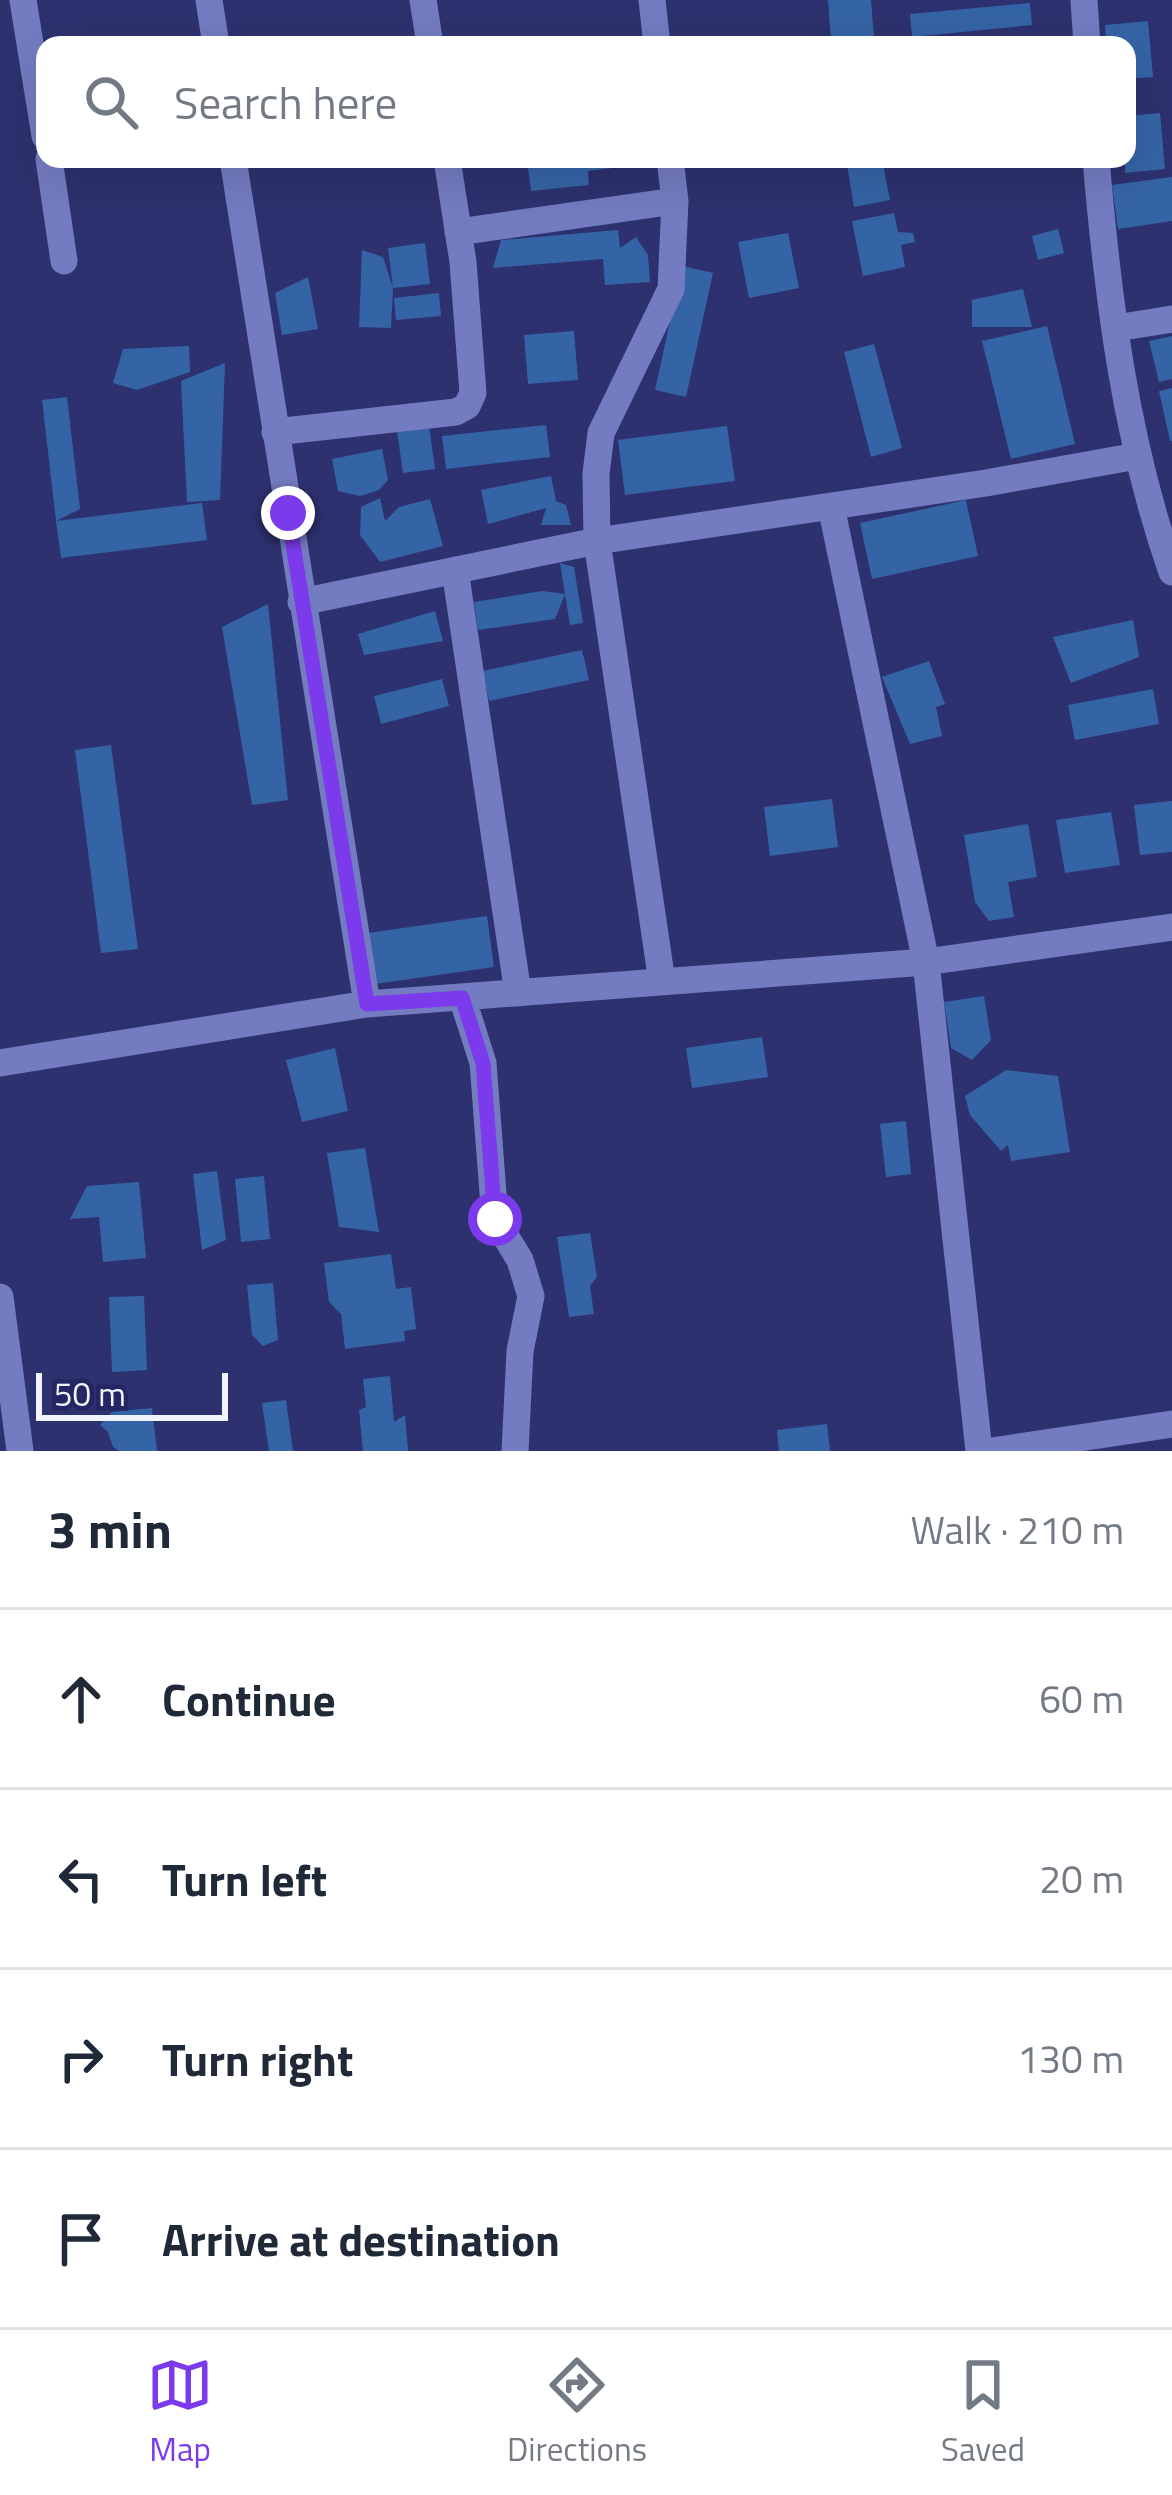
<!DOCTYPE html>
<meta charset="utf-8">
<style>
:root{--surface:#fff;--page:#f2f2f3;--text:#1f2937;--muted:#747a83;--line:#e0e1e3;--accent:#7c3aed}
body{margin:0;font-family:"Titillium Web",sans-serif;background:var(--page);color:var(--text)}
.scale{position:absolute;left:36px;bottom:30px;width:192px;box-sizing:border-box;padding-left:12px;border:6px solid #f2f4fc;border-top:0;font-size:33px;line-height:42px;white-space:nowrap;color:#f2f4fc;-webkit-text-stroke:9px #242663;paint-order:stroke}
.stop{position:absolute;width:36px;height:36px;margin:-27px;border:9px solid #7c3aed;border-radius:50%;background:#fff}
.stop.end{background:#7c3aed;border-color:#fff;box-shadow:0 3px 12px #0008}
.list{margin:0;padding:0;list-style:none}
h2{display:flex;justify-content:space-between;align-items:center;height:156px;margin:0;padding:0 48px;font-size:51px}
h2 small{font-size:39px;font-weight:400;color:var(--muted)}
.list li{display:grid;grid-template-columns:78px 1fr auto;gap:36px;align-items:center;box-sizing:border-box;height:180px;padding:0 48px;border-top:3px solid var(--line)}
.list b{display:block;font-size:45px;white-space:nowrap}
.list em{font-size:39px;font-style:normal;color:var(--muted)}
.icon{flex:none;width:66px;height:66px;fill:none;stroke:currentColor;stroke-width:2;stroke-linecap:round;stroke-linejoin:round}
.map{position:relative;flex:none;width:1172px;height:1451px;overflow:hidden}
.search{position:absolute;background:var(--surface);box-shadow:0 12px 48px #0002;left:36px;right:36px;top:36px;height:132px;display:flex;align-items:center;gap:30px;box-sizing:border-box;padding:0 42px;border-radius:24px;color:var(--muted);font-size:45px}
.sheet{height:876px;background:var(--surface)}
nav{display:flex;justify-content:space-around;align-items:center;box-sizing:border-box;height:168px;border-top:3px solid var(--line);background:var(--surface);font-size:33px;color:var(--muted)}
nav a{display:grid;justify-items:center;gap:6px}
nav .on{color:var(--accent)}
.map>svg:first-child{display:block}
</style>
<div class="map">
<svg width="1172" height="1451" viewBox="0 0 1172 1451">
<rect width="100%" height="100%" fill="#2d316f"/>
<path fill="#3564a6" d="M828 0H871L874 38 831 41Z
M1030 3 1032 25 912 37 910 14Z
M1148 21 1153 77 1127 79V45H1106L1105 25Z
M1160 113 1165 169 1125 173 1127 116Z
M527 159H620L621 167 588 171 589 185 531 191Z
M846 159H882L890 200 854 207Z
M1172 177V221L1118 229 1112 185Z
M894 213 898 232 913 233 915 242 901 245 905 267 863 276 852 221Z
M1058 229 1064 253 1038 260 1032 236Z
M618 230 620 248 636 237 648 255 650 282 605 285 603 259 493 268 501 240Z
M788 233 799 288 749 298 738 242Z
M425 243 430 284 393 288 388 248Z
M362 250 383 257 393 288 391 328 359 327Z
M682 266 713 273 686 397 655 390Z
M308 277 318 329 282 335 275 293Z
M1023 289 1032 327H972V300Z
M439 293 441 316 396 320 394 298Z
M1047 326 1075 444 1011 459 982 341Z
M574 331 578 380 528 384 524 335Z
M1172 336V379L1159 382 1149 341Z
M874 344 902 448 871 457 844 352Z
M189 346 190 372 137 390 113 383 123 349Z
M225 363 220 500 187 502 181 381Z
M1172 388V441H1170L1159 391Z
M67 397 80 509 56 521 202 503 207 540 61 558 56 521 42 400Z
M546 425 550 457 446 469 442 436Z
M429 426 435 469 403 473 397 431Z
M727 426 735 481 625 495 618 440Z
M382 449 388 480 379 490 360 496 338 491 332 459Z
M551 476 556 501 566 505 571 525H541L546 508 488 524 481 490Z
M380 498 385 521 399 507 430 499 443 546 380 562 360 535 361 507Z
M966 500 978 556 872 579 860 523Z
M560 563 574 567 583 623 570 625Z
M542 591 565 594 555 619 478 630 474 602Z
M268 604 288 800 252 805 222 627Z
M435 611 443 641 364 655 358 634Z
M1133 620 1139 657 1071 683 1053 637Z
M582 650 589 680 489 701 483 671Z
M929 661 945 704 936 707 942 736 910 744 882 677Z
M442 679 449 706 381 724 374 696Z
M1153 689 1159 724 1075 740 1068 705Z
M111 745 138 949 101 953 75 750Z
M832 799 838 847 770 856 764 807Z
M1172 801V852L1140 855 1134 805Z
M1111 812 1120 865 1065 873 1056 820Z
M1028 824 1037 877 1008 882 1014 917 989 921 975 902 964 835Z
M487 916 494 967 375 984 368 933Z
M984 996 991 1040 972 1060 951 1048 944 1002Z
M762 1037 768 1077 692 1088 686 1048Z
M335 1048 348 1111 302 1122 286 1060Z
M1006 1070 1058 1076 1070 1152 1011 1161 1008 1145 1001 1151 970 1115 965 1096Z
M906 1121 911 1174 886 1177 880 1124Z
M365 1148 379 1232 339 1227 327 1153Z
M217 1171 226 1240 202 1250 193 1174Z
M264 1176 270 1239 241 1242 235 1179Z
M139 1182 146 1258 103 1262 99 1217 70 1219 87 1186Z
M590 1233 597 1277 590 1286 594 1314 569 1317 557 1237Z
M391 1254 396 1289 411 1287 416 1329 404 1331 405 1341 345 1349 341 1314 329 1302 324 1263Z
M273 1283 278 1340 263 1346 252 1335 247 1285Z
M144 1296 147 1370 112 1372 109 1297Z
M390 1376 394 1422 405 1415 408 1451H363L359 1410 366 1407 363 1379Z
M286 1400 293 1451H269L262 1403Z
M152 1408 157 1451H119L113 1447 108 1432 100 1425 112 1412Z
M827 1424 830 1451H779L777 1430Z"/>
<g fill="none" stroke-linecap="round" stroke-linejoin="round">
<path stroke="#737cc1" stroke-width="27" d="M23 0 45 136
M209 0 216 45
M423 0 430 45
M652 0 657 45
M1084 0 1087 45
M49 159 64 261
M233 159 367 1004
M1096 159C1108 300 1125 438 1172 572
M458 232 675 201
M1116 328 1172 319
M275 432 456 412 467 406 473 393 463 262 447 159
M831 506 926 962 979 1451
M455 570 518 993
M301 602 597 541 986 483 1137 456
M662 982 597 541 596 474 601 433 671 289 675 201 670 159
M462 997 483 1063 495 1219 520 1260 531 1296 520 1351 515 1451
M0 1063 367 1004 926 962 1172 927
M0 1297 20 1451
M992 1451 1172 1424"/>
</g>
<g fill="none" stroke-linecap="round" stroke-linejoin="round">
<path stroke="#7c3aed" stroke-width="15" d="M288 513 367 1004 462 998 483 1063 495 1219"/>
</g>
</svg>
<div class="scale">50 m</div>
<div class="stop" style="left:495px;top:1219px"></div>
<div class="stop end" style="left:288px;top:513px"></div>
<div class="search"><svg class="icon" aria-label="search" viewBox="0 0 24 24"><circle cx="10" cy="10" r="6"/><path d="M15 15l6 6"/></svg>Search here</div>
</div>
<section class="sheet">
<h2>3 min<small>Walk · 210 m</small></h2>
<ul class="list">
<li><svg class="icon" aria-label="ahead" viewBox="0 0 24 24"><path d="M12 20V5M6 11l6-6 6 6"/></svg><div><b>Continue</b></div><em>60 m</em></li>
<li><svg class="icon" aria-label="left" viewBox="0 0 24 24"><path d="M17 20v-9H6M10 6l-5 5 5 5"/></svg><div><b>Turn left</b></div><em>20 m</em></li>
<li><svg class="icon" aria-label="right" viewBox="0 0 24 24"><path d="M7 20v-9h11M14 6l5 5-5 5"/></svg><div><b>Turn right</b></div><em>130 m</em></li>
<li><svg class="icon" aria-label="arrive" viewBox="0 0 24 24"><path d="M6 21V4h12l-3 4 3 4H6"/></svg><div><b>Arrive at destination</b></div></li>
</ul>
</section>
<nav>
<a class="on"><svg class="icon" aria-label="map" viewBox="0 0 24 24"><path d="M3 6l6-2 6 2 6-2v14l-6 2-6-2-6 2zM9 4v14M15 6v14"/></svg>Map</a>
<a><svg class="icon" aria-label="directions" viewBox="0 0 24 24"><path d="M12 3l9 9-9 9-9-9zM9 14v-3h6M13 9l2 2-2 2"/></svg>Directions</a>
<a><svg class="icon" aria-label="saved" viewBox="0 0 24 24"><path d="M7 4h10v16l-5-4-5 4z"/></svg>Saved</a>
</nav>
